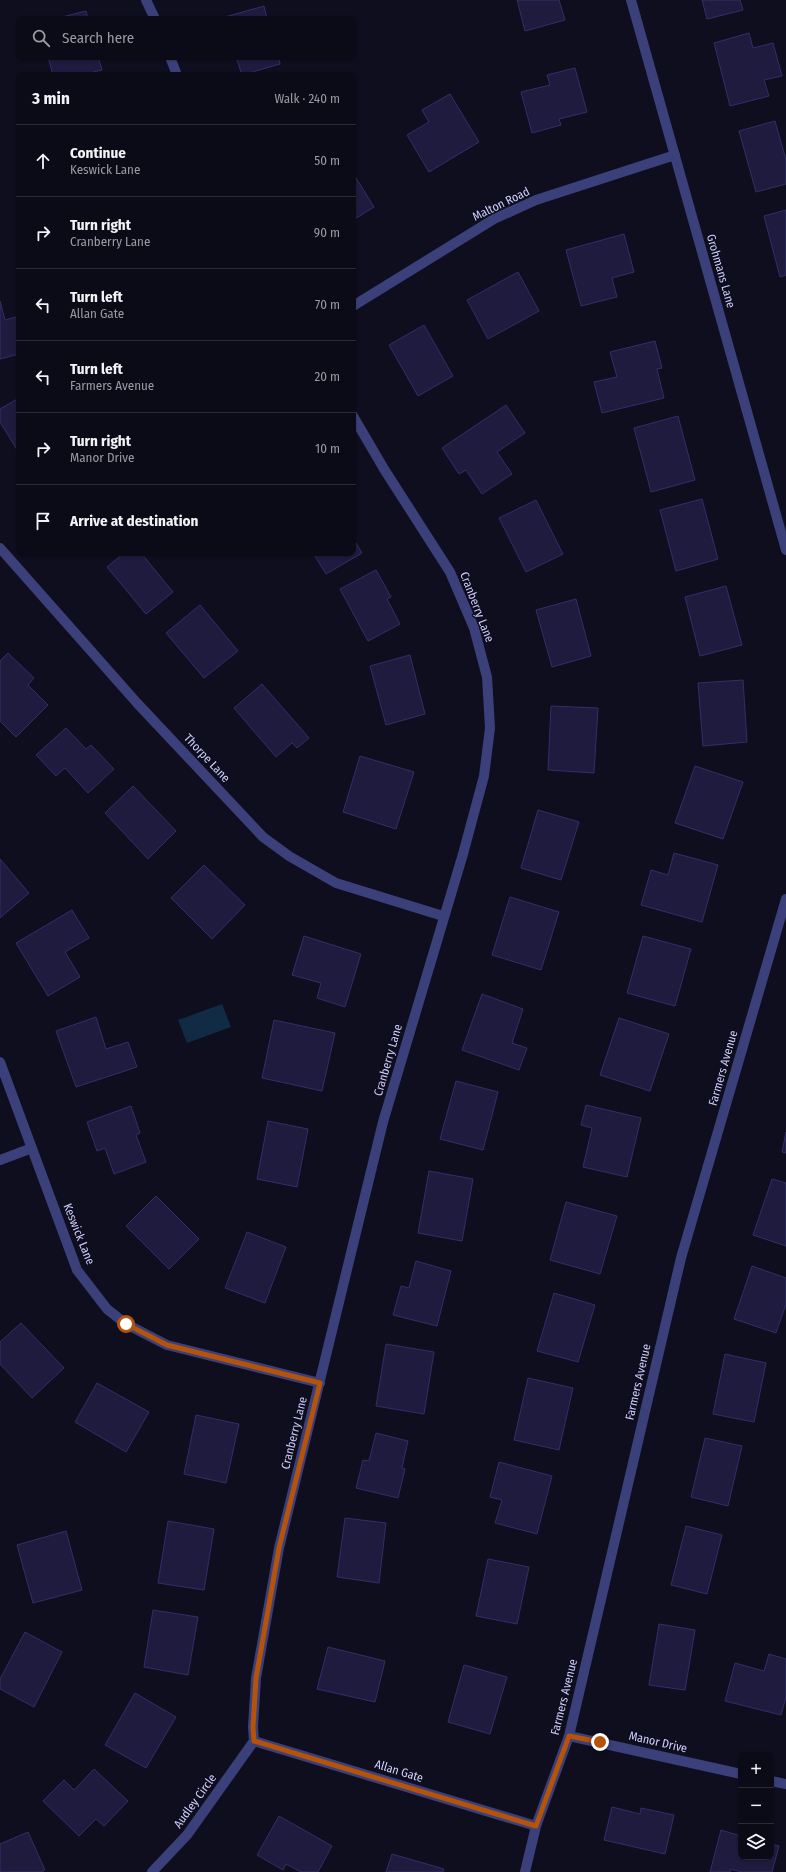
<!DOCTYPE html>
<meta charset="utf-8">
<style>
:root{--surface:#0b0a17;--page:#191824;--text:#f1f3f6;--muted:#9a9aa1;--line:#2b2b36}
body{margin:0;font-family:"Fira Sans Condensed",sans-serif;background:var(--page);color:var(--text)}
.controls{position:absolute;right:12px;bottom:12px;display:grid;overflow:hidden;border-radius:8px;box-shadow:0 1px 3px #0004}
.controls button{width:36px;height:36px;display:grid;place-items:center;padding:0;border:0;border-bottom:1px solid var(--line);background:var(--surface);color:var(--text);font:20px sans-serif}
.stop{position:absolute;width:12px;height:12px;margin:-9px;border:3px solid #b45309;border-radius:50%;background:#fff}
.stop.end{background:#b45309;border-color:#fff;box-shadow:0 1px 4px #0008}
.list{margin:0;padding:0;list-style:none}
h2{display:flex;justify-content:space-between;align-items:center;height:52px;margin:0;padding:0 16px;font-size:17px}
h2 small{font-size:13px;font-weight:400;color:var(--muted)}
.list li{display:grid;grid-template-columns:26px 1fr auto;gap:12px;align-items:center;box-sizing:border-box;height:72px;padding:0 16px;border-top:1px solid var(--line)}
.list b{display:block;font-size:15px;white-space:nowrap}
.list p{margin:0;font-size:13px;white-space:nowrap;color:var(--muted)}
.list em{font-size:13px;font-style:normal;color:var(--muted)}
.icon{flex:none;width:22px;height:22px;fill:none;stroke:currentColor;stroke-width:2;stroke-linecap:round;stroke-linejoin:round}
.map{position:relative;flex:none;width:786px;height:1872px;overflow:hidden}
.search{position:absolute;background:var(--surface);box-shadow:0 1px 3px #0004;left:16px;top:16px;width:340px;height:44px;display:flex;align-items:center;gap:10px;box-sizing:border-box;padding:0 14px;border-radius:8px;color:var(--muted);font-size:15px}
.panel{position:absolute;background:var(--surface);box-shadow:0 1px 3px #0004;left:16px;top:72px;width:340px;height:484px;border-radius:8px}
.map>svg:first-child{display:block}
</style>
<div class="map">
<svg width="786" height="1872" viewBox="0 0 786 1872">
<rect width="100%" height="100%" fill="#0f0e1f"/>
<path fill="#112b44" d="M222 1004 231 1027 187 1043 178 1020Z"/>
<path fill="#1e1b3e" stroke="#332e69" d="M517 0H559L565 20 525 31Z
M702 0H740L743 10 707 19Z
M264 6 267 19H225V17Z
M86 11 88 19H54Z
M749 33 753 48 773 43 782 76 764 80 769 96 730 106 714 43Z
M48 57H98L102 70 81 75H53Z
M236 57H279L280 64 242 75Z
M575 68 587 112 559 119 561 125 532 133 521 92 550 85 547 75Z
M450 94 479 142 429 172 407 135 429 122 422 110Z
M775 121 786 160V184L756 192 739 131Z
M353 173 374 207 353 220Z
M786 210V275L780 277 764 216Z
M624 234 634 272 612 278 617 297 581 306 566 250Z
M518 272 539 311 488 339 467 300Z
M0 301 5 320 16 317 19 329V354L0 359Z
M424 325 453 376 418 396 389 345Z
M655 341 662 368 657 369 664 398 602 413 594 382 617 377 610 352Z
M19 398V453L0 422V409Z
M506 405 525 433 497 452 512 474 482 494 466 470 459 474 442 448Z
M678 416 695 480 651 492 634 428Z
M702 499 718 559 676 571 660 510Z
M536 500 563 554 526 572 499 518Z
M353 538 362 553 326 574 313 553H353Z
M124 553H141L173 592 146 614 107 567Z
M376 570 391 597 387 599 400 624 368 641 340 589Z
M726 586 742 645 700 656 685 597Z
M576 599 591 656 552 667 536 610Z
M200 605 238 651 204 678 166 633Z
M8 653 34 678 28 685 48 705 16 737 0 721V661Z
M410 655 425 714 386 725 370 666Z
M743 680 747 742 703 746 698 683Z
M262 684 309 738 297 748 292 743 276 757 234 708Z
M551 706 598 708 594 773 548 770Z
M66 728 86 749 91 745 114 769 88 793 65 768 56 776 36 755Z
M360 756 414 772 396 829 343 812Z
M695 766 743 782 723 839 675 823Z
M133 786 176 831 148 859 105 813Z
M538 810 579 822 561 880 521 868Z
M674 853 718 865 702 922 641 905 651 870 668 875Z
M0 859 29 893 0 918Z
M204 865 245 905 212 939 171 898Z
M510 897 559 912 541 970 492 955Z
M72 910 89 938 65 952 80 977 48 996 16 943Z
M304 936 361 954 345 1007 317 998 321 983 292 975Z
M643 936 691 949 675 1006 627 993Z
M482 994 523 1009 512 1043 527 1048 519 1070 462 1050Z
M96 1017 106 1049 128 1042 137 1067 76 1087 56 1031Z
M619 1018 669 1034 650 1091 600 1075Z
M274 1020 335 1033 322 1091 262 1078Z
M456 1081 498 1092 483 1150 440 1139Z
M586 1105 641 1118 627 1177 583 1167 592 1128 581 1125Z
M131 1106 140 1133 136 1135 146 1162 114 1174 105 1148 97 1151 87 1122Z
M268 1121 308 1129 297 1187 257 1179Z
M786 1132V1153L782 1152Z
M429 1171 473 1179 462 1241 418 1233Z
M772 1179 786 1183V1246L753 1235Z
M156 1196 199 1239 169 1269 126 1226Z
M566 1202 617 1216 600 1274 550 1260Z
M247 1232 286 1247 265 1303 225 1288Z
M416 1261 451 1271 437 1326 393 1315 401 1286 409 1288Z
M752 1266 786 1278V1304L776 1333 734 1319Z
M554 1293 595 1305 578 1362 537 1351Z
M21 1323 64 1368 32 1398 0 1364V1342Z
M386 1344 434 1352 424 1414 376 1406Z
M725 1354 766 1363 754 1422 713 1414Z
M528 1378 573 1388 559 1450 514 1440Z
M97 1383 149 1412 126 1452 75 1422Z
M196 1415 239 1424 226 1483 184 1474Z
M376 1433 408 1441 402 1468 405 1469 398 1498 356 1488 363 1460 369 1461Z
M705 1438 742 1446 728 1506 691 1497Z
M499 1462 552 1476 537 1534 495 1523 502 1500 490 1497Z
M345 1518 386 1523 379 1583 337 1577Z
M168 1521 214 1529 204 1590 158 1583Z
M686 1526 722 1535 707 1594 671 1585Z
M66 1531 82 1590 33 1603 17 1545Z
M488 1559 529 1567 517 1624 476 1616Z
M153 1610 198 1617 188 1675 144 1667Z
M659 1624 695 1630 685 1690 649 1685Z
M25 1632 62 1652 34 1707 0 1689V1679Z
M328 1647 385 1661 375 1702 317 1689Z
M769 1654 786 1659V1697L781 1715 725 1701 735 1663 764 1671Z
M464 1665 507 1677 490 1734 448 1722Z
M135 1693 176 1717 146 1768 105 1745Z
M94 1769 128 1801 104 1826 96 1819 79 1836 43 1801 64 1780 74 1790Z
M612 1807 640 1814 641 1808 674 1815 665 1854 604 1840Z
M279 1816 332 1846 318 1872H301L286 1864 283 1870 257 1855Z
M721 1830 741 1836V1857H771V1844L779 1846 772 1872H741L731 1869 730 1872H710Z
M28 1832 45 1870 41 1872H0V1844Z
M392 1854 444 1869 443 1872H386Z"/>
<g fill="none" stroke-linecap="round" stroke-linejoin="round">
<path stroke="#3b407b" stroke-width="10" d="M146 0 155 19
M631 0 786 550
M170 57 177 75
M353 306 494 219 536 200 675 155
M0 548 137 703 263 837 289 856 336 883 443 916
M0 1062 77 1270 107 1309 126 1324 167 1345 320 1383
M0 1160 32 1148
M569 1736 741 1774
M254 1741 253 1727 256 1678 279 1548 383 1122 463 854 484 776 490 728 487 677 474 628 450 572 384 469 353 416
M254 1741 536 1826
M771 1781 786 1784
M152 1872 187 1835 254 1741
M525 1872 536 1826 569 1736 681 1258 786 899"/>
</g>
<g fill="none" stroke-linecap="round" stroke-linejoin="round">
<path stroke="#b45309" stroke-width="5" d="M126 1324 167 1345 320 1383 279 1548 256 1678 253 1727 254 1741 536 1826 569 1736 600 1742"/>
</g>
<g text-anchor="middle" stroke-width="3" stroke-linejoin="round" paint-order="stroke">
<g font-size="12" fill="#cecefc" stroke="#0f0e1f">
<text transform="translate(501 204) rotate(-26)" y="4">Malton Road</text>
<text transform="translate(721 271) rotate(74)" y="4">Grohmans Lane</text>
<text transform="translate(477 607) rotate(69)" y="4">Cranberry Lane</text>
<text transform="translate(207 758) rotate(47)" y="4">Thorpe Lane</text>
<text transform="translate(388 1060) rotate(-74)" y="4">Cranberry Lane</text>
<text transform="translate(723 1068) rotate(-74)" y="4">Farmers Avenue</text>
<text transform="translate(79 1234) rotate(68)" y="4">Keswick Lane</text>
<text transform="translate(638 1382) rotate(-77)" y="4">Farmers Avenue</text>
<text transform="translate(294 1433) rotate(-76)" y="4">Cranberry Lane</text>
<text transform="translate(564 1697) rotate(-76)" y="4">Farmers Avenue</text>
<text transform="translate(658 1742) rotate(13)" y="4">Manor Drive</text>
<text transform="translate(399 1771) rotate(17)" y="4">Allan Gate</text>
<text transform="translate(195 1801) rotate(-54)" y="4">Audley Circle</text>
</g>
</g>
</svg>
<div class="controls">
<button>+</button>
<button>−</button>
<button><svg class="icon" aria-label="layers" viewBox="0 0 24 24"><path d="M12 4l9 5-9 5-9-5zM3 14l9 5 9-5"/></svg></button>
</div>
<div class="stop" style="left:126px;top:1324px"></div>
<div class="stop end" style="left:600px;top:1742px"></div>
<div class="search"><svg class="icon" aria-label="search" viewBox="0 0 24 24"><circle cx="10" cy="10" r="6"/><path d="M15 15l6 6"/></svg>Search here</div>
<section class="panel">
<h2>3 min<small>Walk · 240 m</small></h2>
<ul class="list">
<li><svg class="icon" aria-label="ahead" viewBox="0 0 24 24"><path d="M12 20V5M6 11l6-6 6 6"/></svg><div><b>Continue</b><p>Keswick Lane</p></div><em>50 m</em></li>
<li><svg class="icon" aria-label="right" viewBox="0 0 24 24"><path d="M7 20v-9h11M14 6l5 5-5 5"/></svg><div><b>Turn right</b><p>Cranberry Lane</p></div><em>90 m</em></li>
<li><svg class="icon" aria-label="left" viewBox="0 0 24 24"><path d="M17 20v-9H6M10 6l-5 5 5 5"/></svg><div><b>Turn left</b><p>Allan Gate</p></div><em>70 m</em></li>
<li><svg class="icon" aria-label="left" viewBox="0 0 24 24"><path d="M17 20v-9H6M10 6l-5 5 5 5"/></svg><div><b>Turn left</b><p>Farmers Avenue</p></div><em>20 m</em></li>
<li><svg class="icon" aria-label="right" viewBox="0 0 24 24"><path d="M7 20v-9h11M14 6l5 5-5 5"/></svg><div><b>Turn right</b><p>Manor Drive</p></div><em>10 m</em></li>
<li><svg class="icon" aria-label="arrive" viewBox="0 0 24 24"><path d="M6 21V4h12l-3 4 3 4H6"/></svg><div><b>Arrive at destination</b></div></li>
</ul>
</section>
</div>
